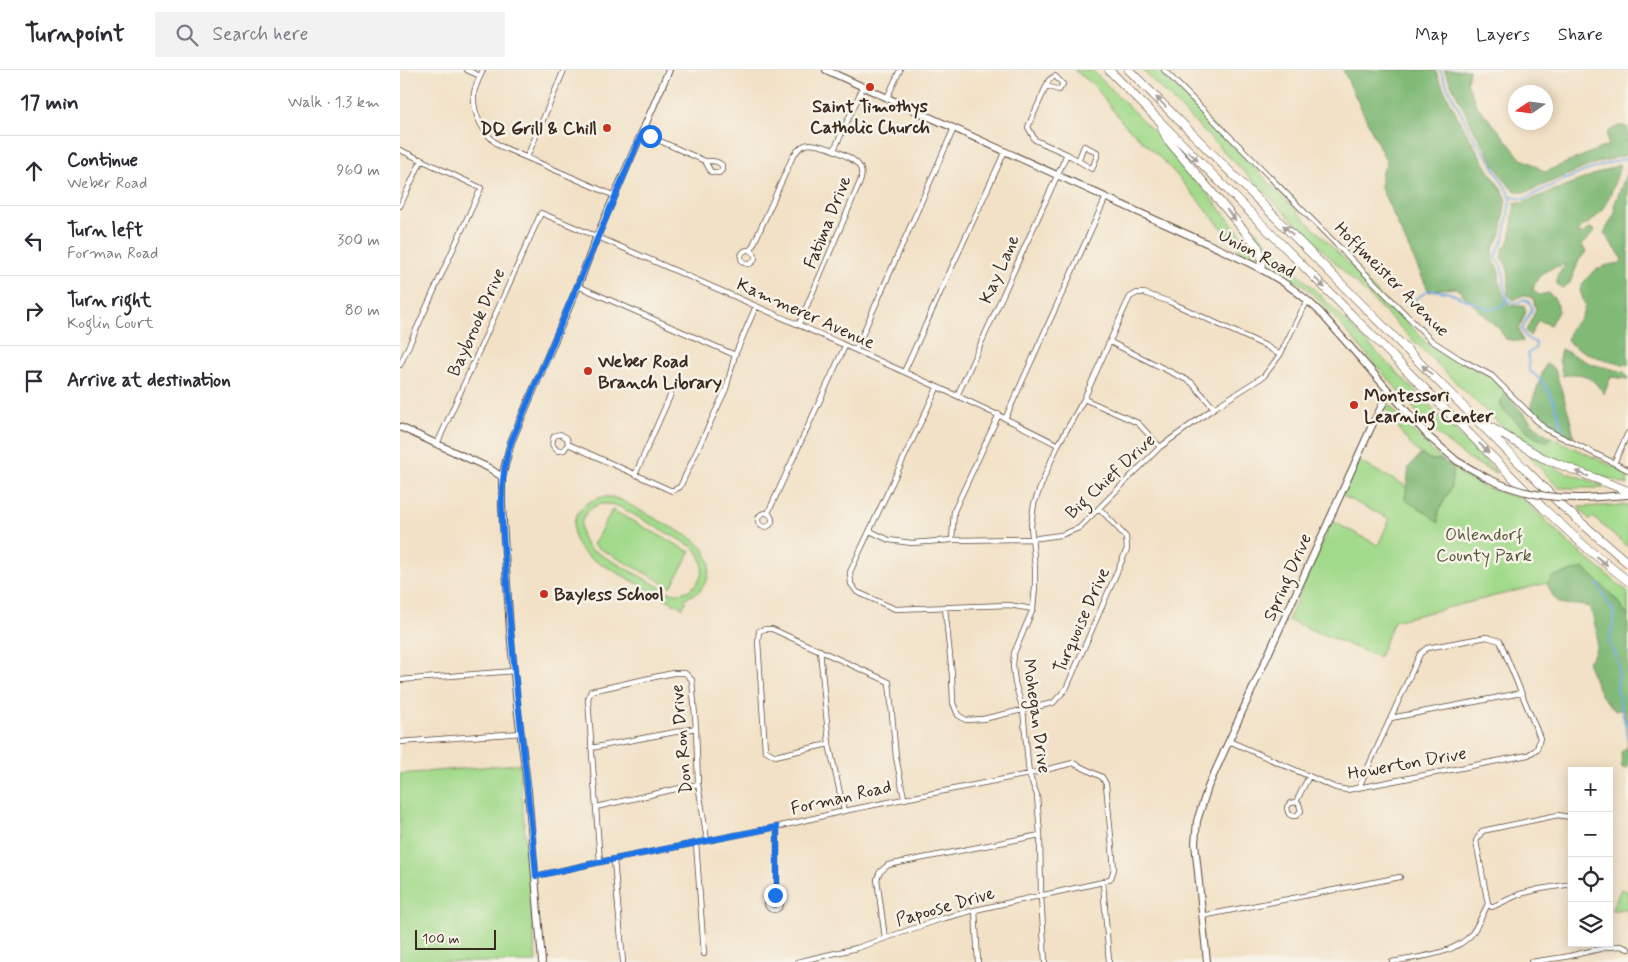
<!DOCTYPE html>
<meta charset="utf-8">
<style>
:root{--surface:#fff;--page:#f2f2f3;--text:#2b2b33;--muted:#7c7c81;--line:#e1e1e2}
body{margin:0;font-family:Mynerve,sans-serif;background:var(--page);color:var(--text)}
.controls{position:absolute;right:15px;bottom:15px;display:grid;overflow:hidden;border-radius:0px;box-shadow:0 2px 12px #0003}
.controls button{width:45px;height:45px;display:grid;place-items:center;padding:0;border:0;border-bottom:1px solid var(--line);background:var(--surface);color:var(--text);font:25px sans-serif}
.compass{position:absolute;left:1108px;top:15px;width:45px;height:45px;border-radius:50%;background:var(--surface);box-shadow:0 2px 12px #0003;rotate:257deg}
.scale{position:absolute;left:15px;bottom:12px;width:81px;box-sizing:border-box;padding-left:5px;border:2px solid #3b2a1e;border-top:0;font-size:14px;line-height:18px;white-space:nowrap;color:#3b2a1e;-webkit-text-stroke:4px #f7f3e8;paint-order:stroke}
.stop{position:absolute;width:15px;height:15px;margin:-11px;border:4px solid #1a73e8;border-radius:50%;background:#fff}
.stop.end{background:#1a73e8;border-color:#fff;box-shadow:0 1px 5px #0008}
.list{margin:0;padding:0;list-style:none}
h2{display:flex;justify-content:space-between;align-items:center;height:65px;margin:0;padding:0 20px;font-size:21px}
h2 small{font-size:16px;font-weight:400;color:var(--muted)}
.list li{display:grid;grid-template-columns:32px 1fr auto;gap:15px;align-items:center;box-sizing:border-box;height:70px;padding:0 20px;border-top:1px solid var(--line)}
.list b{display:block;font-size:19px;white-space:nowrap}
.list p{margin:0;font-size:16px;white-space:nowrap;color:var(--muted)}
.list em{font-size:16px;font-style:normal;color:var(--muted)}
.icon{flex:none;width:28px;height:28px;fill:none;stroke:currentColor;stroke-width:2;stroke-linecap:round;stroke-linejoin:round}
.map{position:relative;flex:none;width:1228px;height:892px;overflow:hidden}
header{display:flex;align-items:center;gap:30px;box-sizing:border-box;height:70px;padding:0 25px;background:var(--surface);border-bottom:1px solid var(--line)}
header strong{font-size:24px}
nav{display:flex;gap:28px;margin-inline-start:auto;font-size:18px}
.search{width:350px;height:45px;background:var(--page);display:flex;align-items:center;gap:12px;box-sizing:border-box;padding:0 18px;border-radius:0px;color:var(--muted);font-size:19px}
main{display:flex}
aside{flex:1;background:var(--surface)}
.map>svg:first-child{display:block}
</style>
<header>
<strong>Turnpoint</strong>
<div class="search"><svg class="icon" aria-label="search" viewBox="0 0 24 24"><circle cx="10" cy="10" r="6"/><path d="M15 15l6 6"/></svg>Search here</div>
<nav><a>Map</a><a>Layers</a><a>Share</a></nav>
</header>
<main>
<aside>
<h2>17 min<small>Walk · 1.3 km</small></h2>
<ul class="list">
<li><svg class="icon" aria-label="ahead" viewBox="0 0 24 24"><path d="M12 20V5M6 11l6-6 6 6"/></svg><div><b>Continue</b><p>Weber Road</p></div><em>960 m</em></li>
<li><svg class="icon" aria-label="left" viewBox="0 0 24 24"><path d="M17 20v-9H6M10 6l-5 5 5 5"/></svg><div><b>Turn left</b><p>Forman Road</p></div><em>300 m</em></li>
<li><svg class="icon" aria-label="right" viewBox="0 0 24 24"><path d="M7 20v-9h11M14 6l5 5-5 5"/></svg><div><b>Turn right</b><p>Koglin Court</p></div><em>80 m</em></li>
<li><svg class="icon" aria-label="arrive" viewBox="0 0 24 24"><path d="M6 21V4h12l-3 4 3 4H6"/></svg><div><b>Arrive at destination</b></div></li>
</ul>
</aside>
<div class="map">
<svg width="1228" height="892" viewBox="0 0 1228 892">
<rect width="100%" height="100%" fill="#f7f3e8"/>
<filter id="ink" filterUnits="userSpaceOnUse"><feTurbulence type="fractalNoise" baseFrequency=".02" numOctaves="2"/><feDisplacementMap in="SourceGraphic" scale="10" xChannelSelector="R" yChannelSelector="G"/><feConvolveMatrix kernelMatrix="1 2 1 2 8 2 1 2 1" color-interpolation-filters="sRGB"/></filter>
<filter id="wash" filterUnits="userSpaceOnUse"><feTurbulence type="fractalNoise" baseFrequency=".0096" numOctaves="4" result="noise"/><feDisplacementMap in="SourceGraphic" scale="20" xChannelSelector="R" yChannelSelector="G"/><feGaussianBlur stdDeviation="1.12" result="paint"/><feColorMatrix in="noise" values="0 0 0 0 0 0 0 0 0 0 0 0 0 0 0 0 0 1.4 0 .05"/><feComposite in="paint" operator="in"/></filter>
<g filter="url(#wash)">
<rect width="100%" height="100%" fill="#f2e1c6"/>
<path fill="#a2da8b" stroke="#6e8254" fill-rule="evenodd" d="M674 0H692L768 76 849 174V178L856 183V187L855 188 843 183 769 96 723 53 693 14Z
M742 0H758L1028 274 1046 286 1086 304 1096 312 1106 324 1100 333 1104 341 1136 368 1147 371 1150 367 1227 403 1228 415 1157 391 1129 377 1110 364 1049 306Z
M818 123 1094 400 1096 403C1070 392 1049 375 1028 355L922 233 903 215 868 194 864 178Z
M987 333 1032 381 1042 390C1039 390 1034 390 1030 389 1012 384 994 351 983 335Z
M1129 384 1159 400 1202 415 1204 418H1159L1134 392Z
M958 391 1042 435 1051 417 1053 397 1062 405 1085 417 1124 430 1173 477 1228 522V546L1214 527 1188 503 994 551 979 587 888 550 932 451 978 475 990 449 943 426Z
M202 427H212L221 430 293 469 304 479 310 493 308 508 300 521 284 529 286 531 283 538 190 488C163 470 170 434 202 427ZM202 434H211L218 436 293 477C314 496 297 529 269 522L190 479C174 464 180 438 202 434Z
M1228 435V477L1193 447 1190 450 1178 437Z
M212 440 290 482 271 517 193 475Z
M119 694 136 892H0V704Z
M1221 819 1228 822V838L1211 841Z"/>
<path fill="#81ba77" stroke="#5e724a" d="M943 0H1035C1054 44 1080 87 1106 127L1101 164 1093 179 1094 192 1099 202V213L1105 229 1111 236H1124L1126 241 1119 259 1123 272 1106 269 1099 259 1056 218 1040 219 1029 222 981 118V104L987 93Z
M1044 0H1069L1067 12 1076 35 1100 62 1121 89 1129 92 1145 102 1208 75 1207 63C1214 58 1220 53 1228 58V81L1226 85 1196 93 1127 122H1118L1110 117 1100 103 1078 67Z
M1221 94C1213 116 1206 148 1182 156L1178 163 1182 164 1190 158 1195 161 1182 175 1186 182 1179 190 1170 213 1162 218 1157 214V206L1166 194C1149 199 1138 201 1133 220L1139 225 1149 223 1155 229 1159 240 1150 255 1138 250 1130 266 1126 261 1136 240 1133 228 1123 225 1114 230 1108 225C1108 211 1112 199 1101 188L1103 179 1110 170 1115 133H1122Z
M1228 99V295C1207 291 1184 285 1167 271L1170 259 1182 246 1185 236 1180 220C1189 201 1200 195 1221 193L1222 188 1204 163 1215 143 1214 136Z
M1161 279 1191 294 1224 302 1228 309 1211 307 1204 324C1193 308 1183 300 1163 306L1159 289Z
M1146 293 1155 300 1169 344 1174 367C1159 361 1135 352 1131 335Z
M1106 324 1135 356 1150 367 1148 372 1136 368 1104 341 1100 333Z
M1021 384 1031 390H1042L1053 397 1051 417 1038 443V453L1027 443 1005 430 1009 397Z
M1184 498 1214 527 1228 546V698H1222L1221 682 1228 676 1224 639 1215 641 1201 625 1187 592C1204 578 1196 555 1189 537 1165 530 1159 544 1147 513L1154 506Z"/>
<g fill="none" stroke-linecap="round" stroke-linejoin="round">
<path stroke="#72ace3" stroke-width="2" d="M1040 0 1046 14 1075 70 1087 86 1111 127 1125 129C1157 112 1193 96 1228 88
M1111 127 1104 169 1098 180 1096 188C1100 194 1104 200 1104 207 1105 218 1103 225 1112 233H1119L1123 229 1130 232 1132 239 1122 259C1125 267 1128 270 1136 273L1135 279 1128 283 1129 300C1133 304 1138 307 1141 311 1153 325 1160 346 1163 364
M1007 235 1029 220 1047 222 1089 239 1104 236 1107 228
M1197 513 1215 544 1209 572 1219 594 1217 620 1228 667"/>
</g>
</g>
<g filter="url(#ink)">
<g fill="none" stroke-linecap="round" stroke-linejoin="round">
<defs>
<path id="street" d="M67 0 80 6
M83 0C80 7 75 16 74 23 72 44 84 65 100 76L215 126
M764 0 1032 271 1060 289 1092 306 1145 359 1228 400
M646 16 659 20 663 14 655 6 649 10 628 57 635 70 667 84 692 99 697 86V82L684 76 678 91
M487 28 500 0
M242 63 305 91 311 102 319 103 322 100V95C316 90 312 91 305 91
M0 80 81 118 0 295
M434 80 463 17
M127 87 164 0
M0 136 22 89
M341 187a7 7 0 1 1 14 0a7 7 0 1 1-14 0Z
M351 180 393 86C396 82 400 77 405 75 417 71 458 87 461 100 462 104 461 109 460 112L399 254
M178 216 335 285
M710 272 791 312 814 338
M456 279 554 58
M504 302 605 81
M537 318 450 502 451 514 457 522 495 539 609 535 633 539
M557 326 667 84
M684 329 738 353 760 377
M606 347 706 127
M37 374 141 143C242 185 342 230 442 274 514 307 588 338 658 375
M168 374 164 380 158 381C152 376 151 374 154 366L160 364 167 368 168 374 272 421 280 417 326 319 335 285 356 236
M1214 393 1228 363
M235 405 271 324
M358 450a7 7 0 1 1 14 0a7 7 0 1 1-14 0Z
M368 443 445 276
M470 461 489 470 512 473 552 470 631 469 661 465 679 458 760 377 814 338 864 306 880 285 902 240 908 231
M552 470 554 441 599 344
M545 538 552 605 553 633 558 645 566 650 583 649 653 633 666 619 727 479 726 467 700 439
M420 580 429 674 444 741
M0 610 114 601
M991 648 1121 623
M829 671 936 718 947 720 1128 685 1137 679 1140 668 1100 571 1087 567 1027 578 1020 584 959 717
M0 672 121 663
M429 674 375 686 365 680 358 571 359 561 365 559H372L489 612 496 687 504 728
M191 678 296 658
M896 732 899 734 901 741 896 746C889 746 888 744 887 737L890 733 896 732 909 706
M196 737 298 714
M296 773 304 884
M214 790 223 892
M200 792 188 629 191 621 273 603H285L292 610 296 658 298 714 307 770
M135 806 200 792 377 757 444 741 629 704 673 693 702 707 706 714 714 799 711 808 703 812 709 892
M375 825 377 814V757
M367 833a7 7 0 1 1 14 0a7 7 0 1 1-14 0Z
M1088 834 1076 771 1082 761 1158 745 1170 747 1172 752
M575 840 578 892
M802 846 1000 807
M485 868 477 809 480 802 488 795 640 765
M397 892 457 878 541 849 575 840 703 812
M645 892 641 826 640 765 637 725 629 704 623 640 615 613 613 596 614 583 633 539 635 517V498L631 456 634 434 645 405 658 375 684 329 726 235 730 227 737 223H744L770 232 866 276 880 285
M992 892C1017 887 1053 885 1071 865 1078 856 1083 843 1088 834L1092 837 1120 824 1140 819 1172 814
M1131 892 1165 887 1208 877 1221 876 1228 879"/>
<path id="secondary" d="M426 0 802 171C844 190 886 208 919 241L1029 367 1057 391 1087 408
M0 357 89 398 102 407
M1184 428 1228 425
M142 892 128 721 117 636 110 561 102 436V407L111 372 178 216 197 166 269 0
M807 892 795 773 797 751 808 717 974 351 989 322"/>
<path id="highway" d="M709 0 1143 438 1189 480 1228 511
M729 0 1162 436 1228 493
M762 58 767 69 858 177 862 188 861 199
M1085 354 1143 388 1228 421"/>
</defs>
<use href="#street" stroke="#564537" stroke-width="6"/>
<use href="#secondary" stroke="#564537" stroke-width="8"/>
<use href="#highway" stroke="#564537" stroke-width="9"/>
<use href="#street" stroke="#fff" stroke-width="4.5"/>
<use href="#secondary" stroke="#fff" stroke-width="6"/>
<use href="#highway" stroke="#fff" stroke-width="8"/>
<defs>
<path id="secondary-bridge" d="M1087 408C1118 423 1150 429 1184 428"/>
</defs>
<use href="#secondary-bridge" stroke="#564537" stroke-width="8" stroke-linecap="butt"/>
<use href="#secondary-bridge" stroke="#fff" stroke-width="6"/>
</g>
<defs><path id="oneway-solid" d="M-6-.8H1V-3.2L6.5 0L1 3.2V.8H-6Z" transform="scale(1.25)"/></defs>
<g fill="#a79f9a">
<use href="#oneway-solid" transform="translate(761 32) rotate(-135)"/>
<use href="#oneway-solid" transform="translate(793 86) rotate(45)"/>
<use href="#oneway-solid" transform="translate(831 145) rotate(50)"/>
<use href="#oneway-solid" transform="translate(888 160) rotate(-135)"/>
<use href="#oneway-solid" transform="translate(920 213) rotate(45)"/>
<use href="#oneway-solid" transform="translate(1027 300) rotate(-135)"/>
<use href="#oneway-solid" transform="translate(1084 378) rotate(45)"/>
<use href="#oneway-solid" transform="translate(1182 404) rotate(-159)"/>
<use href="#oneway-solid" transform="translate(1202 491) rotate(39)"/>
</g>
</g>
<g fill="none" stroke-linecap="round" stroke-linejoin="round" filter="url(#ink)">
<path stroke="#1a73e8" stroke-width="6" d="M250 66 242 63 111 372C95 419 104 467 107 515 114 613 128 709 136 806L200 792 377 757V814L375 825"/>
</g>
<g fill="#c8321e" stroke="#f7f3e8" stroke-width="2">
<circle cx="470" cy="17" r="5"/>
<circle cx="207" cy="58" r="5"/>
<circle cx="188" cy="301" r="5"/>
<circle cx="954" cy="335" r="5"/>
<circle cx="144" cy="524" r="5"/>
</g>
<g text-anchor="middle" stroke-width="5" stroke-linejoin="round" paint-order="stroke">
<g font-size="18" font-weight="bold" fill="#3b2a1e" stroke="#f7f3e8" text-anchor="start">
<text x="470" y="42" text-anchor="middle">Saint Timothys<tspan x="470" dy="21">Catholic Church</tspan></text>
<text x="197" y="64" text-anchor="end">DQ Grill &amp; Chill</text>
<text x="198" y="297">Weber Road<tspan x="198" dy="21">Branch Library</tspan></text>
<text x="964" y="331">Montessori<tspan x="964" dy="21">Learning Center</tspan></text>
<text x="154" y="530">Bayless School</text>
</g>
<g font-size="18" fill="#3b2a1e" stroke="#f7f3e8">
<text transform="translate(427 152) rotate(-68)" y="6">Fatima Drive</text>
<text transform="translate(857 183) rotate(28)" y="6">Union Road</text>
<text transform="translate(599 199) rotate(-66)" y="6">Kay Lane</text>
<text transform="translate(992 209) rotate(45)" y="6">Hoffmeister Avenue</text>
<text transform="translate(406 243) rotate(24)" y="6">Kammerer Avenue</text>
<text transform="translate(76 252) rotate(-66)" y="6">Baybrook Drive</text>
<text transform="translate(710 406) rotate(-43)" y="6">Big Chief Drive</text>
<text transform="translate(887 507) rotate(-66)" y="6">Spring Drive</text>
<text transform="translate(681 550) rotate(-66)" y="6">Turquoise Drive</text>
<text transform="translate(637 646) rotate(82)" y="6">Mohegan Drive</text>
<text transform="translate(281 669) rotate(-95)" y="6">Don Ron Drive</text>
<text transform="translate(1007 693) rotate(-10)" y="6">Howerton Drive</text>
<text transform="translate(441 727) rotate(-13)" y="6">Forman Road</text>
<text transform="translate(545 836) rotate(-16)" y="6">Papoose Drive</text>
</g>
<g font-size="18" fill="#555639" stroke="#f7f3e8">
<text x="1084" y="470">Ohlendorf<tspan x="1084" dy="21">County Park</tspan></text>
</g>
</g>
</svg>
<div class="controls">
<button>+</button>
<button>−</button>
<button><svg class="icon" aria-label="locate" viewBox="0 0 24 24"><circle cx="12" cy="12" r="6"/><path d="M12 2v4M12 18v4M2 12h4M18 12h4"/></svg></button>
<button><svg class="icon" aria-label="layers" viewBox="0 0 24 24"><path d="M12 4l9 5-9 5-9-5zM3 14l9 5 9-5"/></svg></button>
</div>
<svg class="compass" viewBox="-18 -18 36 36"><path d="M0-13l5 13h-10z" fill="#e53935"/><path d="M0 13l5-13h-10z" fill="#7c7c81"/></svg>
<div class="scale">100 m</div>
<div class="stop" style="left:250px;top:66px"></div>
<div class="stop end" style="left:375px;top:825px"></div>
</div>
</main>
